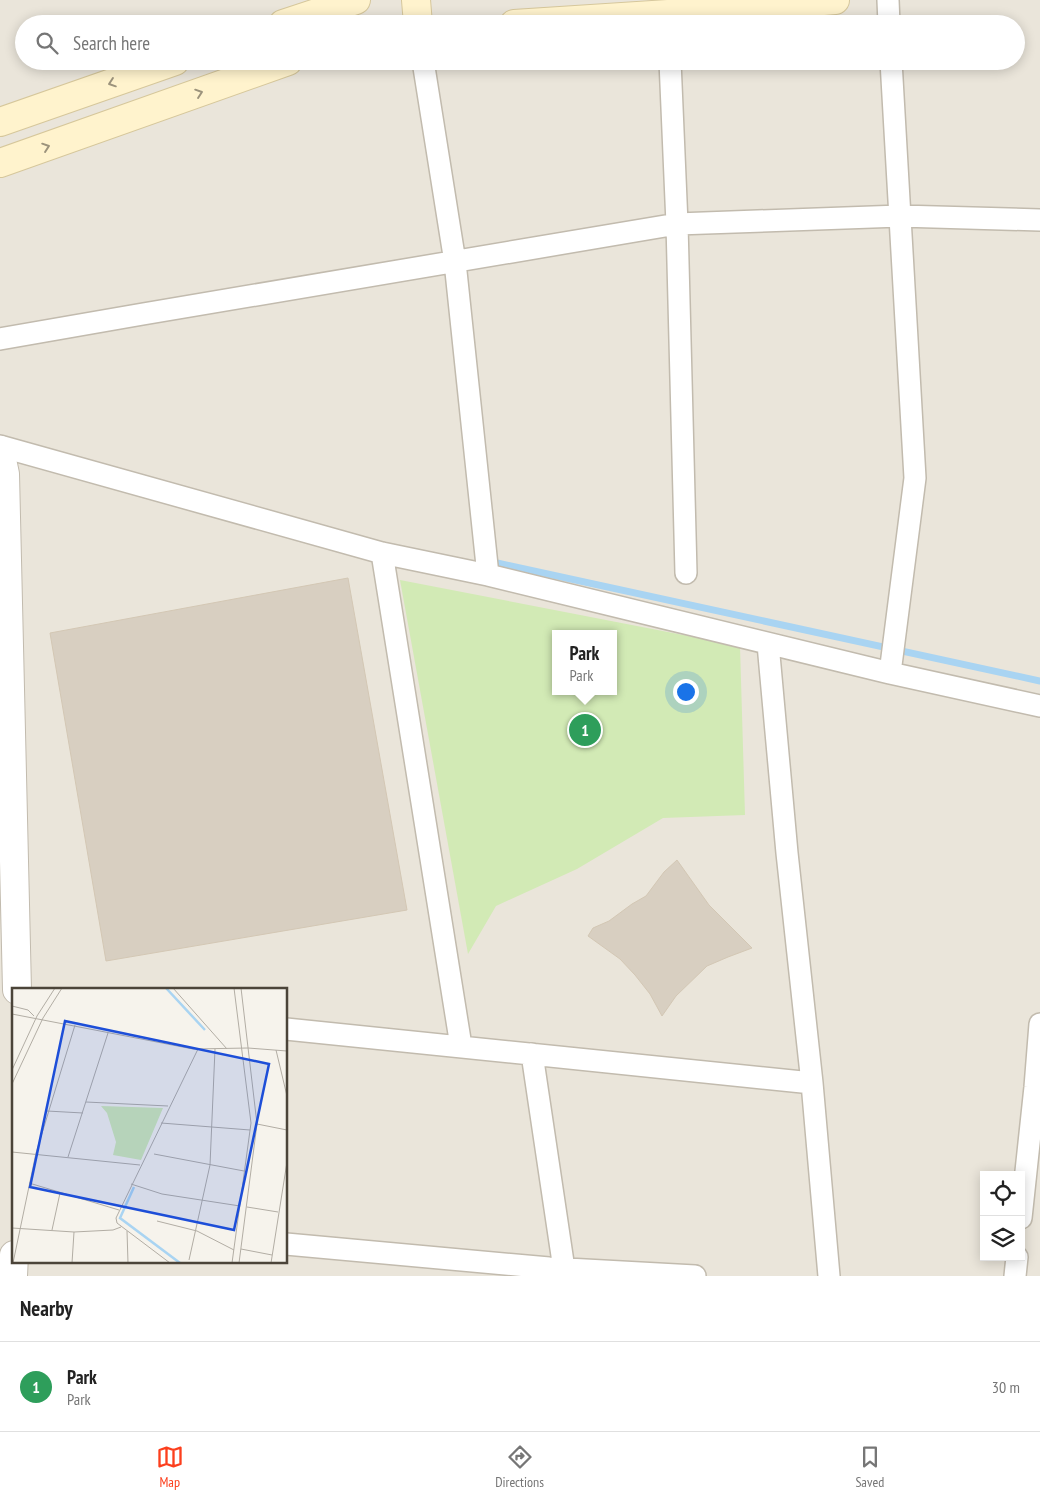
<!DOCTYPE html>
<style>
:root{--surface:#fff;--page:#f6f6f6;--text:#222;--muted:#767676;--line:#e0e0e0;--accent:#fc3f1d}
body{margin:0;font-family:"PT Sans Narrow",sans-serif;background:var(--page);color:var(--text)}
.controls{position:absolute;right:15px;bottom:15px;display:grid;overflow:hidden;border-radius:0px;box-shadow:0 2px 12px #0003}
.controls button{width:45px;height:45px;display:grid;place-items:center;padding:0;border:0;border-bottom:1px solid var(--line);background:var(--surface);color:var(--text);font:25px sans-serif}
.you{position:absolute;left:685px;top:691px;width:18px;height:18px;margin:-12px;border:4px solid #fff;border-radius:50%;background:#1a73e8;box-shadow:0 0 0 8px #1a73e833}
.badge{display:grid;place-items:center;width:32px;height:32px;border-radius:50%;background:var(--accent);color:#fff;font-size:16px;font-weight:700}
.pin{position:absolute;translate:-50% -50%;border:2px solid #fff;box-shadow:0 1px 5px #0006}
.popup{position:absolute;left:552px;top:630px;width:65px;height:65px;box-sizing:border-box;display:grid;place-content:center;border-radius:0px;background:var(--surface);filter:drop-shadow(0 1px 4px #0005);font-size:16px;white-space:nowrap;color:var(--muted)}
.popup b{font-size:19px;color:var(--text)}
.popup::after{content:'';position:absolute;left:50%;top:100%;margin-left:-10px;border:10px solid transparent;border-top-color:var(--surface)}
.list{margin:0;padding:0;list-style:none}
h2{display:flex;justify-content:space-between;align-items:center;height:65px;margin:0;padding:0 20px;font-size:21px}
h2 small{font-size:16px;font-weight:400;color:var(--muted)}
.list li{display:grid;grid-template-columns:32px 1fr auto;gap:15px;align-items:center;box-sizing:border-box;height:90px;padding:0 20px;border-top:1px solid var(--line)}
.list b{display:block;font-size:19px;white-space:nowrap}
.list p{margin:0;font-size:16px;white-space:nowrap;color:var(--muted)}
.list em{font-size:16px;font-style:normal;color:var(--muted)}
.icon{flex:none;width:28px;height:28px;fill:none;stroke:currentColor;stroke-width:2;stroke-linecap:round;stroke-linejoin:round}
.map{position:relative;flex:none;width:1040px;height:1276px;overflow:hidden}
.search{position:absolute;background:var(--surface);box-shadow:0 2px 12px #0003;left:15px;right:15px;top:15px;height:55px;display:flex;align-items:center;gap:12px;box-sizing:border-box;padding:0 18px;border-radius:28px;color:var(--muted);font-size:19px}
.sheet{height:155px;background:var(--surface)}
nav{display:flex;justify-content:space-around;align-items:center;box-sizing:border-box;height:70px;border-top:1px solid var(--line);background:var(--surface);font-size:14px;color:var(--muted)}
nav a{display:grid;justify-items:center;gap:2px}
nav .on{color:var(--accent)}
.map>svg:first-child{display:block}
</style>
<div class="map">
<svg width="1040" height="1276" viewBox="0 0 1040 1276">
<rect width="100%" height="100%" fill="#f6f3ec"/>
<path fill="#eae5da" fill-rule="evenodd" d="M0 0H1040V1276H0ZM24 24H1016V61H24ZM556 634H614V691H556ZM14 990H286V1262H14ZM984 1175H1021V1257H984Z"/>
<path fill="#d2eab5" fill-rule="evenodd" d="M400 580 740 646 745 815 663 818 577 869 496 906 468 954ZM556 634H614V691H556Z"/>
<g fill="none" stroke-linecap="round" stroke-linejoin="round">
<path stroke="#a9d4f2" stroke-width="7" d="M497 563 1040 681"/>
</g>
<path fill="#d8cfc1" stroke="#d3c7b4" d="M348 578 407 910 106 961 50 633Z
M677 860 709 905 752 948 728 957 707 966 676 996 662 1016 650 994 635 975 620 959 588 936 593 928 609 921 632 904 646 896 664 872Z"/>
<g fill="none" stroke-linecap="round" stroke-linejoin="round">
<defs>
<path id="minor" d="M888 0 889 24
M423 61 455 262 488 575
M670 61 677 224 686 573
M0 339 143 314 677 224 900 216 1040 220
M0 446 382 553 488 575 890 673 1040 706
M382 553 461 1046
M768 644 787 853 812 1083 829 1276
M890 673 915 478 891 61
M286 1029 812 1083
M532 1054 564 1269
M1021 1218 1035 1087 1040 1024
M286 1244 549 1268 695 1276
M1015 1276 1017 1257"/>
<path id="tertiary" d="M0 450 5 474 17 990
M13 1276 14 1255"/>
<path id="secondary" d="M416 0 418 24
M283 24 356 0
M514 24 668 14 835 0
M0 122 175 61
M0 163 288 61"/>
</defs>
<use href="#minor" stroke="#c2bbae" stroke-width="24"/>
<use href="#tertiary" stroke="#c2bbae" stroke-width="30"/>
<use href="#secondary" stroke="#d6c79b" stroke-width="30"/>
<use href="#minor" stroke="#fff" stroke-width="21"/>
<use href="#tertiary" stroke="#fff" stroke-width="28"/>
<use href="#secondary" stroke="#fff3cd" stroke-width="28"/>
</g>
<defs><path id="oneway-chevron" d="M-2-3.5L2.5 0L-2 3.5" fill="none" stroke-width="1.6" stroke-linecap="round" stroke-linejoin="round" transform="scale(1.25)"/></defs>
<g stroke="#9c937c">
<use href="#oneway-chevron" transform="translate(112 83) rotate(161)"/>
<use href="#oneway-chevron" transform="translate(199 93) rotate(-19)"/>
<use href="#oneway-chevron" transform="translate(46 147) rotate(-19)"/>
</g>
<g transform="translate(12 988)">
<rect width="275" height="275" fill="#f6f3ec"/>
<path d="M89 118 151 120 129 172 101 167 104 154 95 125Z" fill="#d2eab5"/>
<path fill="none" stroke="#a9d4f2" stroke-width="2.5" d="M154 0 193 42M122 199 108 230 168 275"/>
<path fill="none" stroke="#b2ada4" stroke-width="1" d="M161 0 215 61M0 18 16 22 22 28M0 26 181 61 236 60 275 63M264 62 275 108M0 82 25 28 43 0M0 96 31 30 50 0M74 114 156 118M35 123 71 125M149 135 238 142M245 136 275 142M0 164 128 177M142 166 232 183M56 169 96 45M17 195 107 222M119 196 150 206 228 218M235 219 266 224M145 233 185 243 222 262M0 240 62 244 101 242 109 239M40 242 48 205M115 243 116 275M229 261 260 267M177 272 198 177 203 61M1 275 24 165 63 37M60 275 62 244M158 275 105 235 104 230 186 61M220 275 239 135 222 0M227 275 245 136 229 0M259 275 275 174"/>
<path fill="#1d4ed8" fill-opacity="0.15" stroke="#1d4ed8" stroke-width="2.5" d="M53 33 257 76 222 242 18 199Z"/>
<rect width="275" height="275" fill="none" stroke="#4b4439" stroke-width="2.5"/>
</g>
</svg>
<div class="controls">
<button><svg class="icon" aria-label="locate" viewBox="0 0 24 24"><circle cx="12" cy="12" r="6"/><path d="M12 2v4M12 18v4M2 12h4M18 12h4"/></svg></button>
<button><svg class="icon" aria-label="layers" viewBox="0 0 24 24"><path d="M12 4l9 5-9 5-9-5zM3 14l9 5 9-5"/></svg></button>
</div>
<div class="you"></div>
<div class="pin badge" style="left:585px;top:730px;background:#2e9e5b">1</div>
<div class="popup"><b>Park</b>Park</div>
<div class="search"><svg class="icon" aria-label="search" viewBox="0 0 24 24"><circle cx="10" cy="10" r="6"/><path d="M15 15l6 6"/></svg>Search here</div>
</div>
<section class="sheet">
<h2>Nearby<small></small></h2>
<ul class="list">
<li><span class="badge" style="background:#2e9e5b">1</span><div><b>Park</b><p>Park</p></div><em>30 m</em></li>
</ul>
</section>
<nav>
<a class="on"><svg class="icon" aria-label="map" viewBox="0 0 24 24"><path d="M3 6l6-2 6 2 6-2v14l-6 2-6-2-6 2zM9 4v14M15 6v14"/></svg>Map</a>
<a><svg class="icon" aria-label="directions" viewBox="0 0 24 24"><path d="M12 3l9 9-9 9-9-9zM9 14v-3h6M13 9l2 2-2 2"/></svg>Directions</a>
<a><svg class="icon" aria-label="saved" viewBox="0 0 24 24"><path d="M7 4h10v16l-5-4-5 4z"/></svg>Saved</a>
</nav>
